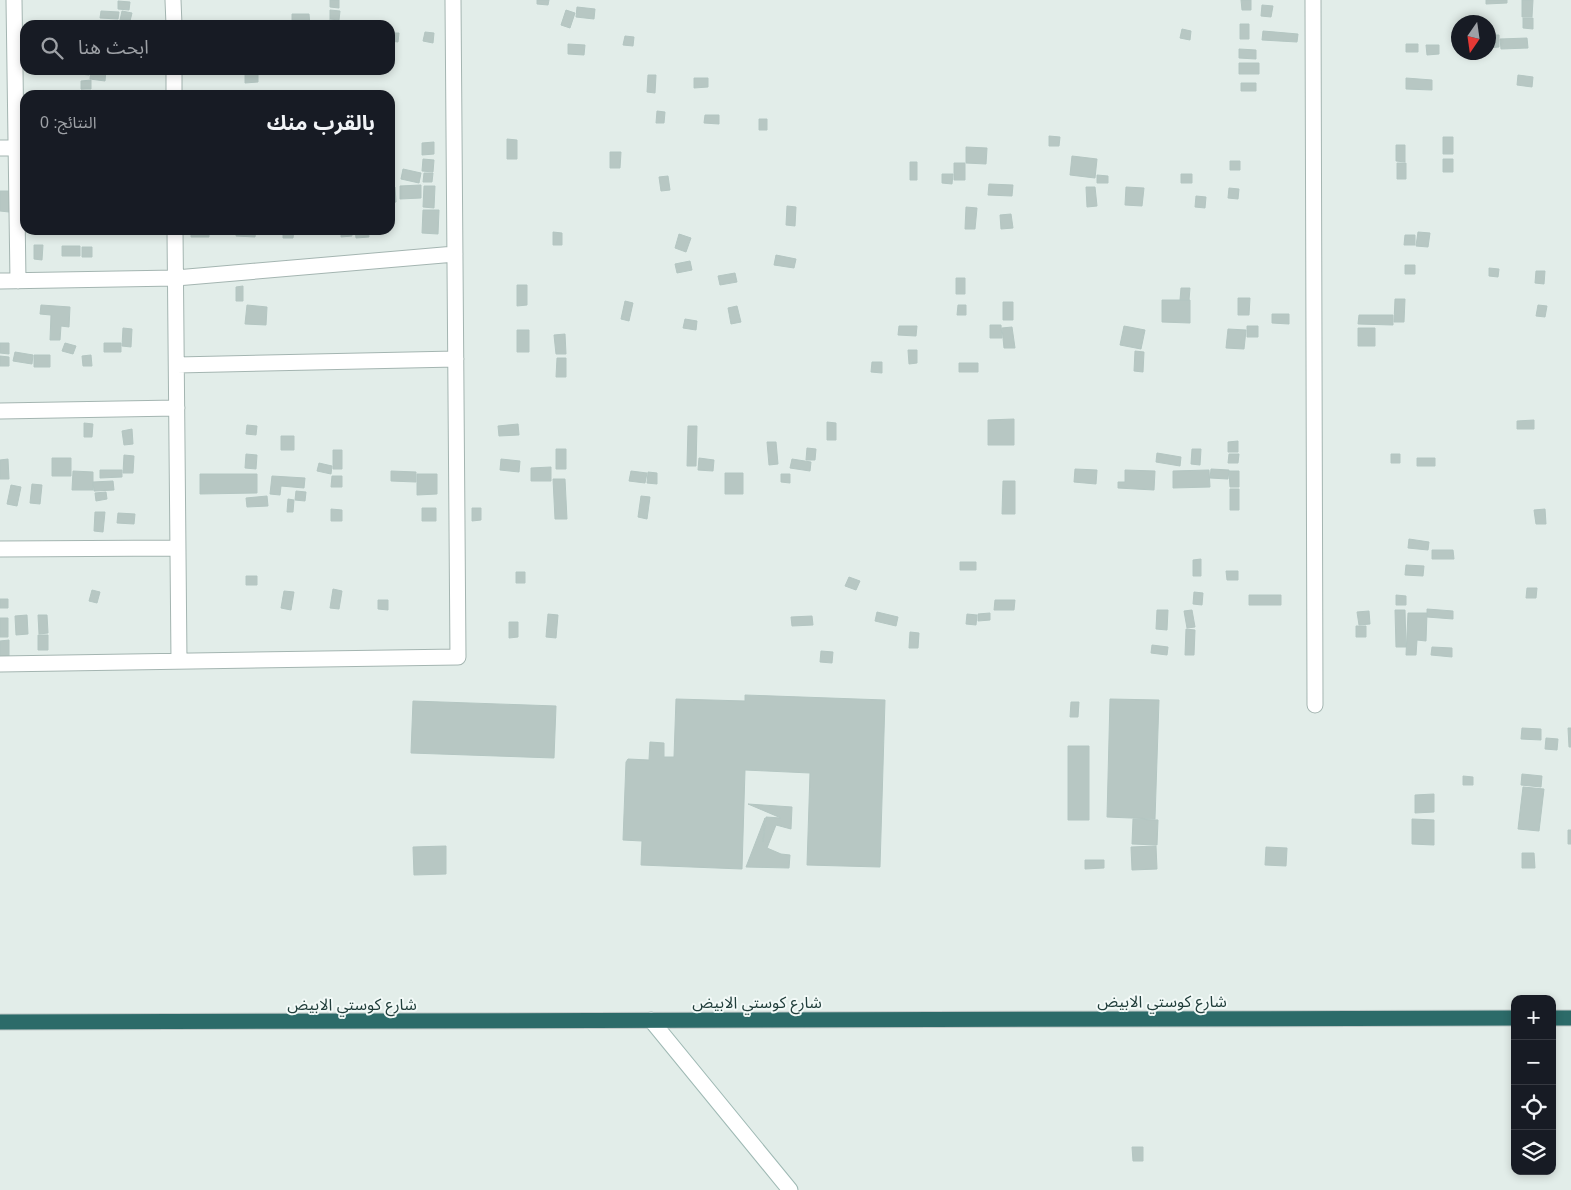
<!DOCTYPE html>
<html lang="ar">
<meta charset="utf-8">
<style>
:root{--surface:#171b24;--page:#242831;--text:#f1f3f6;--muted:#9ea1a6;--line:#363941}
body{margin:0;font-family:Arial,"Noto Sans Arabic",sans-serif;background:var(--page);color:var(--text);direction:rtl}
.controls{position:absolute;right:15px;bottom:15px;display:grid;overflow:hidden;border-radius:10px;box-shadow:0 2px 8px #0003}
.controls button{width:45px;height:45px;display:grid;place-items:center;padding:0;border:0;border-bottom:1px solid var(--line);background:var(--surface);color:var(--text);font:25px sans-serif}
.compass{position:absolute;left:1451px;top:15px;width:45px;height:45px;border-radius:50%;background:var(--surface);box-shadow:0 2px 8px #0003;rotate:193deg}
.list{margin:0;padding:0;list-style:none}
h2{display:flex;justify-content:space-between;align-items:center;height:65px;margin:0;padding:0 20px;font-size:21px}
h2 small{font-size:16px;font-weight:400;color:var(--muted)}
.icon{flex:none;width:28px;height:28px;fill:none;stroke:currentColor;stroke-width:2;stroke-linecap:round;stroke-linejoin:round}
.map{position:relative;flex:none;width:1571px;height:1190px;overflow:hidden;direction:ltr}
.search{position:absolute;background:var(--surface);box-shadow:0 2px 8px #0003;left:20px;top:20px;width:375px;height:55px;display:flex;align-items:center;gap:12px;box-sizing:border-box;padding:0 18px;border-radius:15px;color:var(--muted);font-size:19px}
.panel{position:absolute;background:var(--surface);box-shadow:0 2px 8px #0003;left:20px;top:90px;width:375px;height:145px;border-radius:15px;direction:rtl}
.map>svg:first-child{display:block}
</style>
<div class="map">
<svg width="1571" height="1190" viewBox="0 0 1571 1190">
<rect width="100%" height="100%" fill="#e2ede9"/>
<path fill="#b7c7c3" stroke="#b4c6c2" d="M330 0H339V8L330 7Z
M537 0H549L548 5 537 4Z
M1241 0H1251V10H1242Z
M1486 0H1507V3L1486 4Z
M1522 0H1533L1532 17H1522Z
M118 1 130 2 129 10 118 9Z
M1262 5 1273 6 1271 17 1261 16Z
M577 7 595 9 594 19 576 17Z
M330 10 340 11 339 20 330 19Z
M566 10 575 13 570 28 561 25Z
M101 11 119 12 118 19 100 18Z
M122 11 132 13 129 25H119Z
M292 14H309L310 25H292Z
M1523 18H1533V29L1523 28Z
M329 20 340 21 339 25H329Z
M1240 24H1249V39H1240Z
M1182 29 1191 31 1190 40 1180 38Z
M1263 31 1298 34 1297 42 1262 40Z
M425 32 434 33 433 43 423 41Z
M390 33H399L398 42 390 41Z
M1488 35H1499V47L1488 48Z
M625 36 634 37 633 46 623 45Z
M1527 38 1528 48 1501 49 1500 39Z
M568 44 585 45 584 55 568 54Z
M1406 44H1418V52H1406Z
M1426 45H1439V54L1427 55Z
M1239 49 1256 50V59L1239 58Z
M1239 63H1259V74H1239Z
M80 70H90L89 75 80 74Z
M91 70H106L105 81 90 79Z
M245 73H258V82L245 83Z
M648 75H656L655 93 647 92Z
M1518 75 1533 77 1532 87 1517 85Z
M694 78H708V87L694 88Z
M1406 78 1432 80V90L1406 89Z
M91 80V89H81V81Z
M1241 83H1256V91H1241Z
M81 90 91 91V95H81Z
M657 111 665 112 664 123H656Z
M705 115H719V124L704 123Z
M759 119H767V130H759Z
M1049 136 1060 137 1059 146H1049Z
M1443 137H1453V154H1443Z
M390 138H394V157H390Z
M507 139 517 140V159H507Z
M434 142V154L422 155V143Z
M1396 145H1405V162L1396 161Z
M966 147 987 148 986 164 966 163Z
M610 152H621L620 168H610Z
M1072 156 1097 159 1095 178 1070 175Z
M423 159 434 160 433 172 422 171Z
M1443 159H1453V172H1443Z
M1230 161H1240V170H1230Z
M910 162H917V180H910Z
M954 163H965V180H954Z
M1397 163H1406V179H1397Z
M403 169 421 173 419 183 401 179Z
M424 173H433L432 182H423Z
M942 174H953L952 184 942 183Z
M1181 174H1192V183H1181Z
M1097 175 1108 176V183H1097Z
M668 176 670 190 661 191 659 177Z
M989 184 1013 185 1012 196 988 195Z
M421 185V198L400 199V186Z
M424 186H435L434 208 423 207Z
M390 187H395L396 202 390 203Z
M1086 187H1095L1097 206 1087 207Z
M1126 187 1144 188 1142 206 1125 205Z
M1229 188 1239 189 1238 199 1228 198Z
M0 191H10L9 212 0 211Z
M1196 196 1206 197 1205 208 1195 207Z
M787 206 796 207 795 226 786 225Z
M966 207 977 208 975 229H965Z
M423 210H439L438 234 422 233Z
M1011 214 1013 228 1001 229 1000 215Z
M191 230H209V237H191Z
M237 230H256L255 237 236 236Z
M283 230H294L293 238H283Z
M341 230H351L352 236 341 237Z
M355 230H368L369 237 356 238Z
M553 232 562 233V245H553Z
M1418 232 1430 233 1428 247 1416 246Z
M679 234 691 238 686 252 675 248Z
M1405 235H1415V245H1404Z
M34 245H43L42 260 34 259Z
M62 246H80V256H62Z
M82 247H92V257H82Z
M776 255 796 259 794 268 774 265Z
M690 261 692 270 677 273 675 264Z
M1405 265H1415V274H1405Z
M1489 268 1499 269 1498 277 1489 276Z
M1536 271H1545L1544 284 1535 283Z
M735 273 737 282 720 285 718 276Z
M956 278H965V294H956Z
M517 285H527V305L517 306Z
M243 286V301H236V287Z
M1181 288H1190L1189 300H1180Z
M1238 298H1250L1249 315H1238Z
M1395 299H1405L1404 322H1394Z
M1162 300H1190V323L1162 322Z
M625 301 633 303 629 321 621 319Z
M1003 302H1013V320H1003Z
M41 305 70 307 69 327 61 326 60 340H50L51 315 40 314Z
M247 305 267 307 266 325 245 324Z
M958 305H966V315H957Z
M1538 305 1547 306 1545 317 1536 316Z
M737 306 741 322 731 324 728 308Z
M1272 314H1289V324L1272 323Z
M1359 315H1393V325L1358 324Z
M685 319 697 321 696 330 683 328Z
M990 325H1001L1002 338H990Z
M899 326H917L916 336 898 335Z
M1124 326 1145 330 1141 349 1120 345Z
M1247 326H1258V337H1247Z
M1012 327 1015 348H1004L1002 328Z
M123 328 132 329 131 347 122 346Z
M1358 328H1375V346H1358Z
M1228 329 1246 330 1244 349 1226 348Z
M517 330H529V352H517Z
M565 334 566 354H556L554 335Z
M0 343H9V354L0 353Z
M65 343 76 346 73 354 62 351Z
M104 343H121V352H104Z
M908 350H917V363L909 364Z
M1135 351 1144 352 1143 372 1134 371Z
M15 352 33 355 32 364 13 361Z
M34 355H50V367H34Z
M91 355 92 366H83L82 356Z
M0 356 9 357V366H0Z
M557 358H566V377H556Z
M872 362H882V373L871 372Z
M959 363H978V372H959Z
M1014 419V445H988V420Z
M1534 420V429H1517V421Z
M827 422 836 423V440H827Z
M84 423 93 424 92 437H84Z
M518 424 519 435 499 436 498 426Z
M247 425 257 426 256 435 246 434Z
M688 426H697L696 466H687Z
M132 429 133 444 124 445 122 431Z
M281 436H294V450H281Z
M1238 441V452H1228V442Z
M767 442H776L778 464 769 465Z
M807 448 816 449 815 460H806Z
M556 449H566V469H556Z
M1192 449H1201L1200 465 1191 464Z
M333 450H342V469H333Z
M1157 453 1181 457 1180 466 1156 462Z
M246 454 257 455 256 469 245 468Z
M1229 454H1239L1238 463H1228Z
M1391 454H1400V463H1391Z
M124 455 134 456 133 473H123Z
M52 458H71V476H52Z
M699 458 714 460 713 471 698 470Z
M1417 458H1435V466H1417Z
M8 459 9 479H0V460Z
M501 459 520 461 519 472 500 470Z
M792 459 811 462 810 471 790 468Z
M319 463 332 466 331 474 317 471Z
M551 467V481H531V468Z
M1075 469 1097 470 1096 484 1074 482Z
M1211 469 1229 470 1228 479 1210 478Z
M100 470H122V477L100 478Z
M1125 470 1155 471 1154 490 1118 488V482H1125Z
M1209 470 1210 487 1173 488V471Z
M73 471 93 472V490H72Z
M391 471 416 472V482L391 481Z
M631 471 647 473 645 483 629 481Z
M1229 471H1239V487H1230Z
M648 472 657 473V484L647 483Z
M725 473H743V494H725Z
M200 474H257V493L200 494Z
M417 474H437V494L417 495Z
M781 474H790V483L781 482Z
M272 476 305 478 304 488 281 486 280 495 270 494Z
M332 476H342V487H331Z
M553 479H565L567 519H555Z
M113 481 114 490 94 491 93 482Z
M1003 481H1015V514H1002Z
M32 484 42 485 40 504 30 503Z
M11 485 21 487 17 506 7 504Z
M1230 489H1239V510H1230Z
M296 491 306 492 305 501 295 500Z
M106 492 107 499 96 501 95 493Z
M267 496 268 506 247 507 246 498Z
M641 496 650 497 647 519 638 517Z
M288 499 294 500 293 512H287Z
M422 508H436V521H422Z
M472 508H481V520L472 521Z
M331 509 342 510V521H331Z
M1545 509 1546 524H1536L1534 510Z
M95 512H105L103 532 94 531Z
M118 513 135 514 134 524 117 523Z
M1409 539 1429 542 1428 550 1408 548Z
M1432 550H1453L1454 559H1432Z
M1201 559V576H1193V560Z
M960 562H976V570H960Z
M1406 565 1424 566 1423 576 1405 575Z
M1226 571H1238V580H1227Z
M516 572H525V583H516Z
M246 576H257V585H246Z
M849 577 860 581 856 590 845 586Z
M1527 588H1537L1536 598H1526Z
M333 589 342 591 339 609 330 608Z
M92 590 100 592 97 603 89 601Z
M284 591 294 592 291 610 281 608Z
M1194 592 1203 593 1202 605 1193 604Z
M1249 595H1281V605H1249Z
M1396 595 1406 596V605H1396Z
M0 599H8V608H0Z
M378 600H388V610L378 609Z
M995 600H1015L1014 610H994Z
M1427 609 1453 611V619L1427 617Z
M1157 610H1168L1167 630 1156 629Z
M1192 610 1195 627 1187 628 1184 611Z
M1395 610H1405L1406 647H1396Z
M1369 611 1370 624 1359 625 1357 612Z
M877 612 898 617 896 626 875 621Z
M990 613V620L978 621V614Z
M1408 613H1427L1426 641 1417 640 1416 655H1406Z
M548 614 558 615 556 638 546 637Z
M967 614 977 615 976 625 966 624Z
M27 615 28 634 16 635 15 616Z
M38 615H47L48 633 39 634Z
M812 616 813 625 792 626 791 617Z
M0 618H8V637H0Z
M509 622H518V637L509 638Z
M1356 626H1366V637H1356Z
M1186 629 1195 630 1194 655H1185Z
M910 632 919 633 918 648H909Z
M38 635H48V650H38Z
M9 640V659H0V641Z
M1152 645 1168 647 1167 655 1151 653Z
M1432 647 1452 648V657L1431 655Z
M821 651 833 652 832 663 820 662Z
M745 695 885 700 880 867 807 865 810 773 745 770 742 869 641 865 642 841 623 840 626 762 628 759 649 760 650 742 664 743V757H674L676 699 745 701Z
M1110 699 1159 700 1155 819 1107 817Z
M413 701 556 706 554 758 411 753Z
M1071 702H1079L1078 717H1070Z
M1522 728 1541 729V740L1521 739Z
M1568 728H1571V747H1569Z
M1546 738 1558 739 1557 750 1545 749Z
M1068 746H1089V820H1068Z
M1522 774 1542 776 1541 787 1521 785Z
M1463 776 1473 777V785H1463Z
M1523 787 1544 789 1539 831 1518 829Z
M1434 794V812L1415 813V795Z
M748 804 792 807 791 829 776 825 767 848 781 854 790 855 789 868 746 867 765 818 763 842 766 817 781 818Z
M1133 819 1158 820 1157 845 1132 844Z
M1412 819 1434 820V845L1412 844Z
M1568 830H1571V844H1568Z
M446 846V874L414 875 413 847Z
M1156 846 1157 869 1132 870 1131 847Z
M1266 847 1287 848 1286 866 1265 865Z
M1522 853H1534L1535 868H1522Z
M1085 860H1104V868L1085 869Z
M1132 1147H1143V1161H1133Z"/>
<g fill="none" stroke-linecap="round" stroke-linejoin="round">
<defs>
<path id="street" d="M14 0 18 281
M173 0 174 25
M1313 0 1315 705
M174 70V95
M0 148H16
M175 230 179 661
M0 281 176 278 455 254
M177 365 456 359
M0 411 177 408
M0 549 178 548
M0 664 458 657 453 0"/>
<path id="secondary" d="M651 1020 790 1190"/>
<path id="highway" d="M1552 1018H1571
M0 1022 1515 1018"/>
</defs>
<use href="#street" stroke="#a4b5b1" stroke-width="17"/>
<use href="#secondary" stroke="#9fb9b4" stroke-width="17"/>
<use href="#highway" stroke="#c1c9c8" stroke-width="17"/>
<use href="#street" stroke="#fff" stroke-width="15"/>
<use href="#secondary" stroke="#fff" stroke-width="15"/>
<use href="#highway" stroke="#2c6b69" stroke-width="15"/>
</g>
<g text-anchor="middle" stroke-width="4" stroke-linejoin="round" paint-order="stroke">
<g font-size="16" fill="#213e3b" stroke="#f2f9f7">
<text x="1162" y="1007">شارع كوستي الابيض</text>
<text x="757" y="1008">شارع كوستي الابيض</text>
<text x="352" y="1010">شارع كوستي الابيض</text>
</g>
</g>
</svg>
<div class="controls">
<button>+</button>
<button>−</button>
<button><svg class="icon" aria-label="locate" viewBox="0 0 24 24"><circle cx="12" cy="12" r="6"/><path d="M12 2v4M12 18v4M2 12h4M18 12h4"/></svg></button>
<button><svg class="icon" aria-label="layers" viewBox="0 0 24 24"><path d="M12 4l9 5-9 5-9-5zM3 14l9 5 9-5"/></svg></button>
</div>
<svg class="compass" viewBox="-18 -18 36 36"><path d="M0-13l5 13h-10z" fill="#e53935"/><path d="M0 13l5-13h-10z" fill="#9ea1a6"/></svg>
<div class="search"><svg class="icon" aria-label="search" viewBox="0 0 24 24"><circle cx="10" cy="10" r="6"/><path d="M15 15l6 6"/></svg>ابحث هنا</div>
<section class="panel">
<h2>بالقرب منك<small>النتائج: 0</small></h2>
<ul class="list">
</ul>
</section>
</div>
